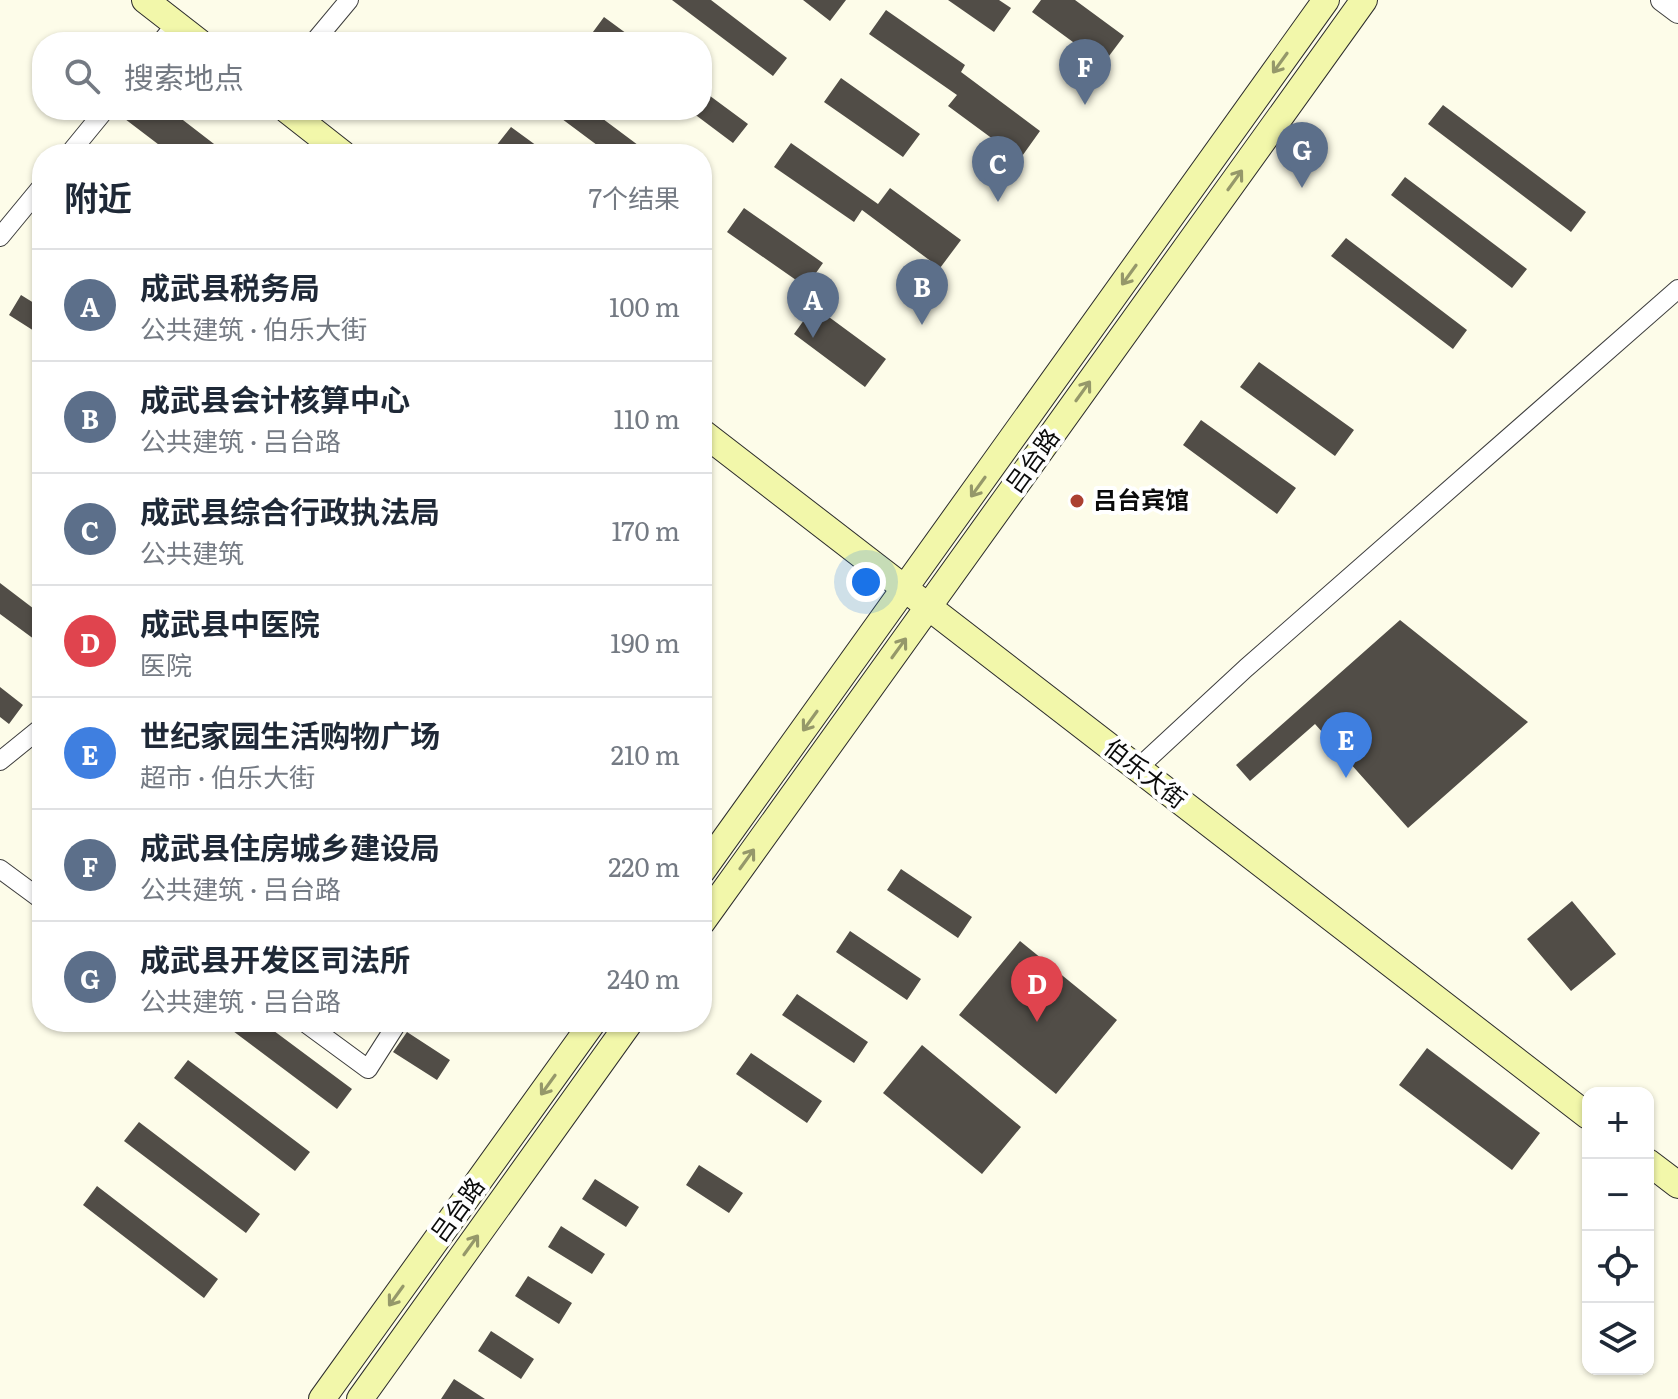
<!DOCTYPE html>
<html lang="zh">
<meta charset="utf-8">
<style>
:root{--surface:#fff;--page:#f6f6f7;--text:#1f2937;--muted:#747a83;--line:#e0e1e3;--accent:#1a73e8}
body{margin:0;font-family:Literata,"Noto Sans SC",serif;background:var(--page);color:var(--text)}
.controls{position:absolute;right:24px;bottom:24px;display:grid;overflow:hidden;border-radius:16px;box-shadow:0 2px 6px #0004}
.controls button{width:72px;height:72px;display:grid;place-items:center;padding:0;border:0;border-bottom:2px solid var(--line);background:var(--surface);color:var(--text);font:40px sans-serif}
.you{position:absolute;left:866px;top:582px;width:28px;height:28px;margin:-20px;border:6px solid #fff;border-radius:50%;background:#1a73e8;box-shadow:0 0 0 12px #1a73e833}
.badge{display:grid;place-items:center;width:52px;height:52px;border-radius:50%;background:var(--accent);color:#fff;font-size:26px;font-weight:700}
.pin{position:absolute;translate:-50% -66px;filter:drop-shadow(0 2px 4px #0008)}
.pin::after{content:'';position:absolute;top:42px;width:28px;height:24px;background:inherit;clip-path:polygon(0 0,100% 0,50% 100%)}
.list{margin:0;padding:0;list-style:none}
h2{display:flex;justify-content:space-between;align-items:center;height:104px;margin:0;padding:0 32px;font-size:34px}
h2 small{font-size:26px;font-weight:400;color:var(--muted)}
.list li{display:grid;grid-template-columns:52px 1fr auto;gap:24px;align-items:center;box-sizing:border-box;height:112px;padding:0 32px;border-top:2px solid var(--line)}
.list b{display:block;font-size:30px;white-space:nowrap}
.list p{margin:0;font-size:26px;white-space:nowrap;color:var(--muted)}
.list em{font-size:26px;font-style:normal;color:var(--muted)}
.icon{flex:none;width:44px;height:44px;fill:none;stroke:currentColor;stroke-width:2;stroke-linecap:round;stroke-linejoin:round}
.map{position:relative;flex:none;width:1678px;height:1399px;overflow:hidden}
.search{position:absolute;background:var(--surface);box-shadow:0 2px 6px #0004;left:32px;top:32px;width:680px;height:88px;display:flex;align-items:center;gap:20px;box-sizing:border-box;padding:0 28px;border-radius:32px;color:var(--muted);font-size:30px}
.panel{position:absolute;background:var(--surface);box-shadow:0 2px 6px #0004;left:32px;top:144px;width:680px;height:888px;border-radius:32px}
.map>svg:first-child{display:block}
</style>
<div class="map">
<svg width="1678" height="1399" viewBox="0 0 1678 1399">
<rect width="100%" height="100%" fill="#fdfce9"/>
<path fill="#514d47" d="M672 0H711L787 58 773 76Z
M803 0H846L830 21Z
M948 0H999L1011 8 994 32Z
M1041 0H1075L1124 36 1103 64 1032 12Z
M886 10 965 65 961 72 1040 131 1020 159 948 106 957 95 869 34Z
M604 17 638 42H598L590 36Z
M841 78 920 134 903 157 824 102Z
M702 90 748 124 733 143 689 110H702Z
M1443 105 1586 212 1571 232 1428 124Z
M131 110H170L227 154H171L125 119Z
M550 110H591L650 154H609Z
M511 127 548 154H507L496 146Z
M791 143 878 204 890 188 961 240 940 268 862 210 854 222 774 167Z
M1405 177 1527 269 1512 288 1391 195Z
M744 208 823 263 806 287 727 232Z
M1346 238 1467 330 1453 349 1331 256Z
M21 295 42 308V336L9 315Z
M814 306 886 359 865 387 794 334Z
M1259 362 1354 430 1335 456 1240 387Z
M1201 420 1296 488 1277 514 1183 445Z
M0 583 42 615V645L0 614Z
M1400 620 1528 722 1408 828 1315 724 1250 781 1236 765Z
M0 687 23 705 9 724 0 717Z
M901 869 972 917 958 938 887 890Z
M1572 901 1616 954 1571 991 1527 939Z
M850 931 921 979 907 1000 836 952Z
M1020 941 1117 1020 1056 1094 959 1015Z
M797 994 868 1042 854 1063 782 1015Z
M221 1022H262L352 1089 337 1109Z
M407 1032 450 1060 437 1080 393 1052Z
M922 1045 1021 1127 982 1174 883 1093Z
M1427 1048 1540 1133 1512 1170 1399 1085Z
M751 1053 822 1101 807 1123 736 1074Z
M188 1060 310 1152 295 1171 174 1078Z
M139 1122 260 1214 246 1233 124 1141Z
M699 1165 743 1193 729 1213 686 1185Z
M595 1179 639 1207 626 1227 582 1199Z
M97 1186 218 1279 204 1298 83 1205Z
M561 1226 605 1254 592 1274 548 1247Z
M528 1276 572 1303 559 1324 515 1296Z
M491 1331 534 1359 521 1379 478 1351Z
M454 1379 485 1399H441Z"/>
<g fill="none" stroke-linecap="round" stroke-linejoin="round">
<defs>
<path id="minor" d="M161 42 176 24
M314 42 349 0
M69 154 105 110
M0 237 42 186
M702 646V652
M0 761 42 727
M1138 768 1246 668 1678 289
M0 869 42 900
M304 1022 368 1069 398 1022"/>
<path id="tertiary" d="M1662 0 1678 12"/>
<path id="secondary" d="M145 0 199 42
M287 110 343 154
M702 432 1588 1116
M702 871 1326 0
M702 922 1364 0
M1648 1162 1678 1185
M322 1399 593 1022
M360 1399 630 1022"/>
</defs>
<use href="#minor" stroke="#3d3d3d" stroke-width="20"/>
<use href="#tertiary" stroke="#3d3d3d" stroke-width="24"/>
<use href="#secondary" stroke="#2c2c2c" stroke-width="28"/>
<use href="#minor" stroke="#fff" stroke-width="18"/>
<use href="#tertiary" stroke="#fff" stroke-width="22"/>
<use href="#secondary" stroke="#f2f7aa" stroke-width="26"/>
</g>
<defs><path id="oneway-shaft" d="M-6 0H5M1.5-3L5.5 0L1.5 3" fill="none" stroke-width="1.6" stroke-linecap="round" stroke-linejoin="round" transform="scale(2)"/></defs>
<g stroke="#95986a">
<use href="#oneway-shaft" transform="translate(1280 63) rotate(126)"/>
<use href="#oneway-shaft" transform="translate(1235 180) rotate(-54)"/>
<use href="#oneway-shaft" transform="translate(1129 275) rotate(126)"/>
<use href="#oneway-shaft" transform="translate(1083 391) rotate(-54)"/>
<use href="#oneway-shaft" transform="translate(978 487) rotate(126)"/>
<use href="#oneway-shaft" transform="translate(899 648) rotate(-54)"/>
<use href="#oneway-shaft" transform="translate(810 721) rotate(126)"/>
<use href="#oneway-shaft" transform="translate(747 859) rotate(-54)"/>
<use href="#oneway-shaft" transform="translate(548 1085) rotate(126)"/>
<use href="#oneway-shaft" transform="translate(471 1245) rotate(-54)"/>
<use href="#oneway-shaft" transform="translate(396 1296) rotate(126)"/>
</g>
<circle fill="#ab4031" stroke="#fff" stroke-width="3" cx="1077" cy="501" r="8"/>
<g text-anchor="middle" stroke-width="8" stroke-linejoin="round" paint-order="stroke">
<g font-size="24" fill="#0a0a0a" stroke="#fff">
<text transform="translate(1033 461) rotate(-54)" y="8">吕台路</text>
<text transform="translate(1145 774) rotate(38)" y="8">伯乐大街</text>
<text transform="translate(458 1210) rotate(-54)" y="8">吕台路</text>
</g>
<g font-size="24" font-weight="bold" fill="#0a0a0a" stroke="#fff" text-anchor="start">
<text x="1093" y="509">吕台宾馆</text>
</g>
</g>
</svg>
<div class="controls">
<button>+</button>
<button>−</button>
<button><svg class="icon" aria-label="locate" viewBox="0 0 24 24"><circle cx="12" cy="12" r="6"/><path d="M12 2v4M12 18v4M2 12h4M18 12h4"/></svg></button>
<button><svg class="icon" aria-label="layers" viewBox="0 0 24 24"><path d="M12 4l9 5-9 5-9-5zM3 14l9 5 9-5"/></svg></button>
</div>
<div class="you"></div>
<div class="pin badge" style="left:813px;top:338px;background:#5c6f8a">A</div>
<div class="pin badge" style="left:922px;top:325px;background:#5c6f8a">B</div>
<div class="pin badge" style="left:998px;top:202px;background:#5c6f8a">C</div>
<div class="pin badge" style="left:1037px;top:1022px;background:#e0444e">D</div>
<div class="pin badge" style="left:1346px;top:778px;background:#3f7fe0">E</div>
<div class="pin badge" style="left:1085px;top:105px;background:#5c6f8a">F</div>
<div class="pin badge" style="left:1302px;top:188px;background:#5c6f8a">G</div>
<div class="search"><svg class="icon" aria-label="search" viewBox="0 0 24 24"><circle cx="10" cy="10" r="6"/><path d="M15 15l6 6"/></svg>搜索地点</div>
<section class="panel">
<h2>附近<small>7个结果</small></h2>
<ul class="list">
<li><span class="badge" style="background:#5c6f8a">A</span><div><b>成武县税务局</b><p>公共建筑 · 伯乐大街</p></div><em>100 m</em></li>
<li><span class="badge" style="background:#5c6f8a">B</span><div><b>成武县会计核算中心</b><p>公共建筑 · 吕台路</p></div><em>110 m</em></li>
<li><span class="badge" style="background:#5c6f8a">C</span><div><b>成武县综合行政执法局</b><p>公共建筑</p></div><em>170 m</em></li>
<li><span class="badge" style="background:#e0444e">D</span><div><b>成武县中医院</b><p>医院</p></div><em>190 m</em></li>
<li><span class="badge" style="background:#3f7fe0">E</span><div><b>世纪家园生活购物广场</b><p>超市 · 伯乐大街</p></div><em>210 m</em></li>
<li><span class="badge" style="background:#5c6f8a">F</span><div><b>成武县住房城乡建设局</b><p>公共建筑 · 吕台路</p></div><em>220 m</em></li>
<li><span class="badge" style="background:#5c6f8a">G</span><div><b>成武县开发区司法所</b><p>公共建筑 · 吕台路</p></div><em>240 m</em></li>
</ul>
</section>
</div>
